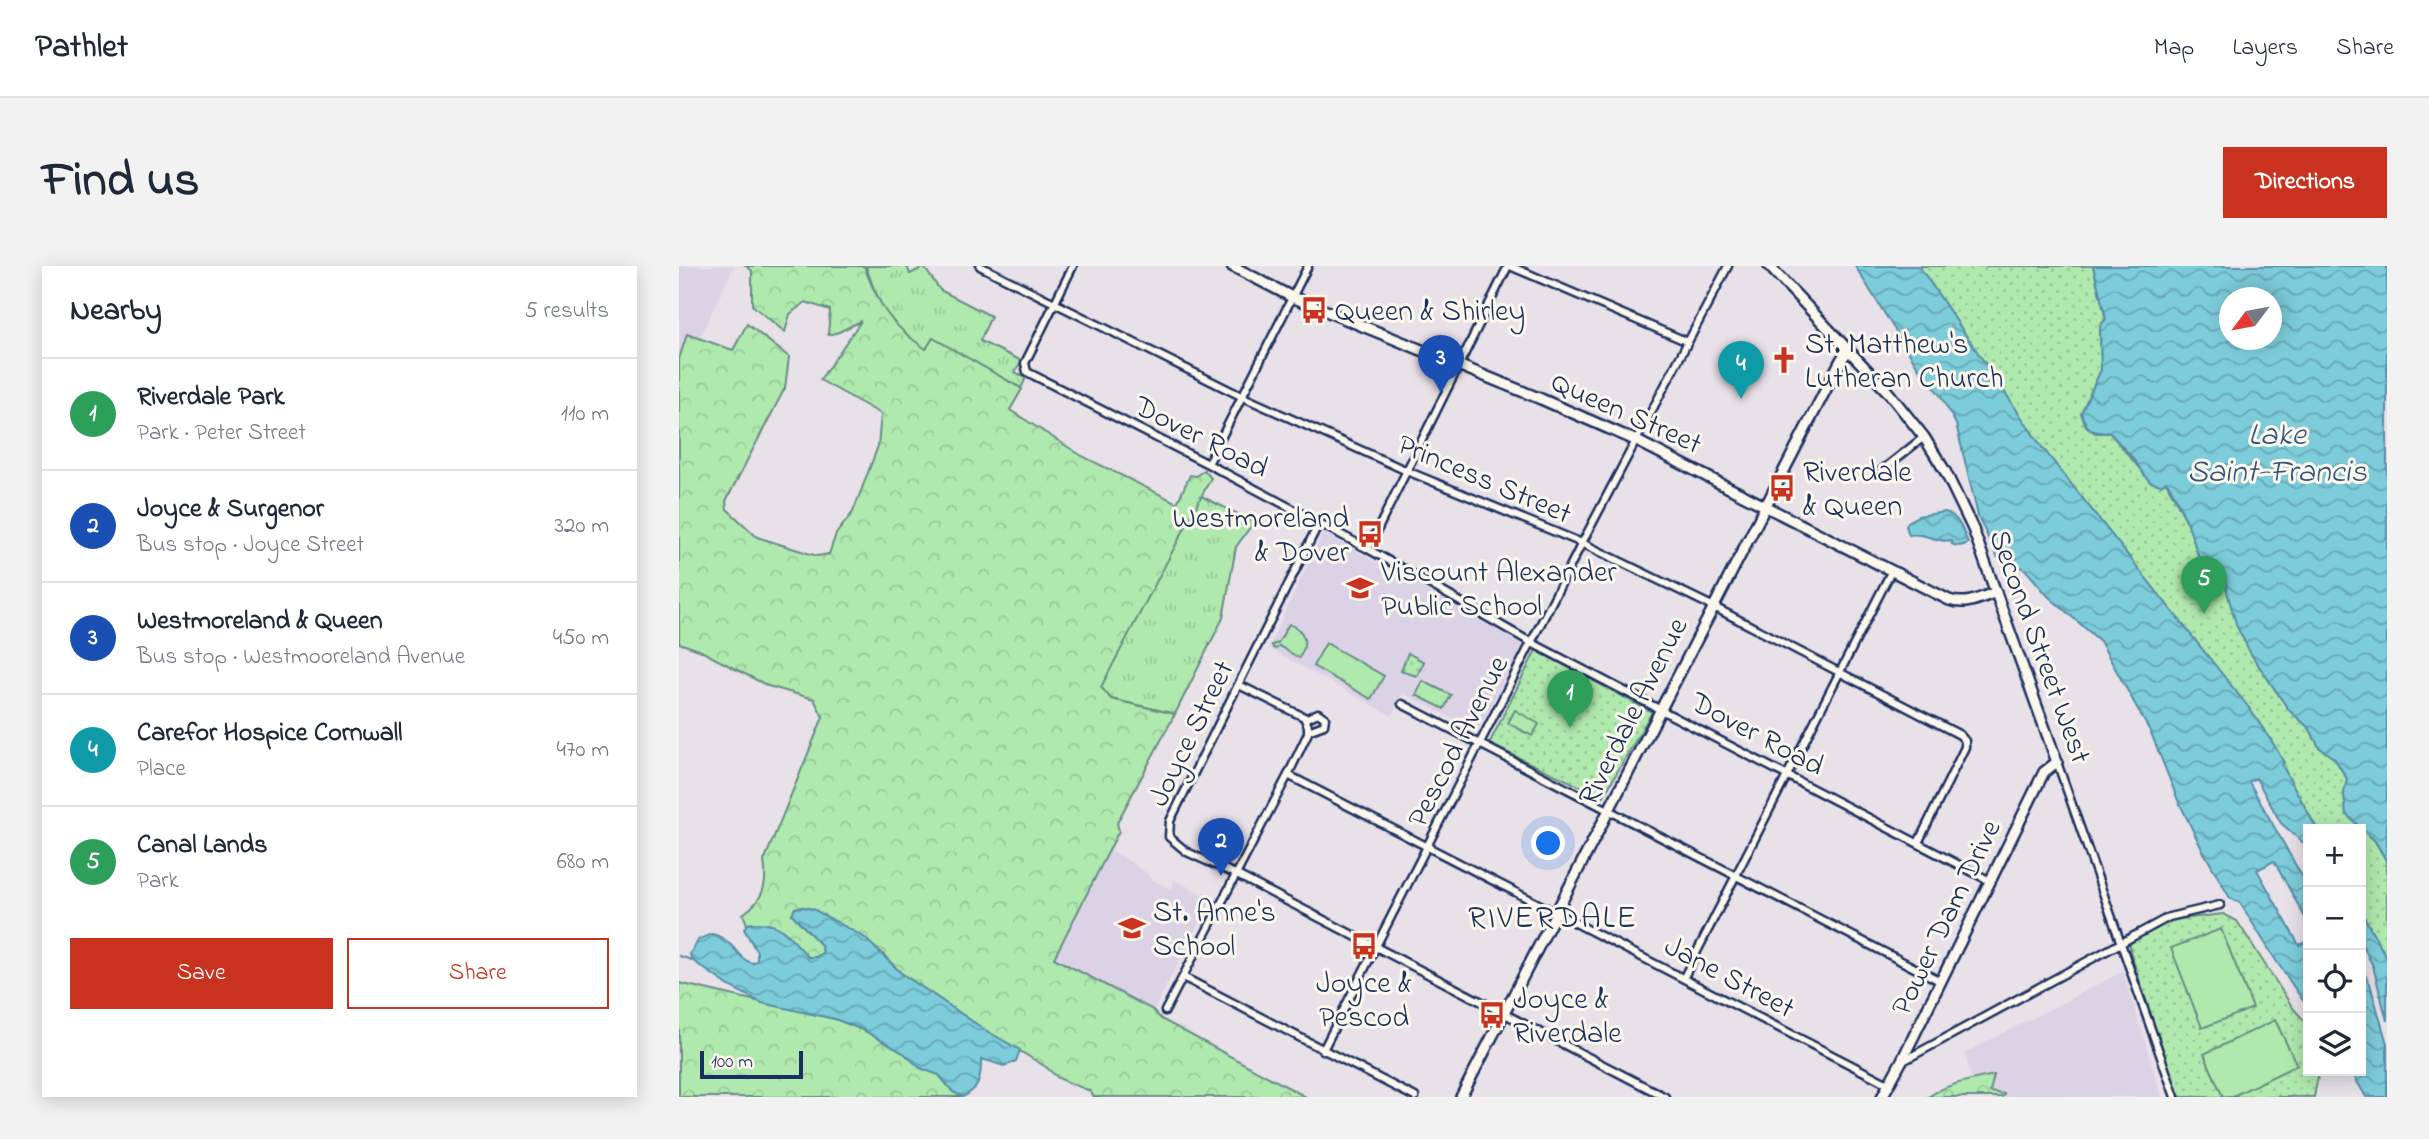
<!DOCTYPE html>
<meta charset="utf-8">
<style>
:root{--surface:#fff;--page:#f2f2f3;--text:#1f2937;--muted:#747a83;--line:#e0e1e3;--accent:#c8321e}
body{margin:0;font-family:"Indie Flower",sans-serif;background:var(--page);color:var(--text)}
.controls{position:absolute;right:21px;bottom:21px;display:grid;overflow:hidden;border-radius:0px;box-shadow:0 4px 18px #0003}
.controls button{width:63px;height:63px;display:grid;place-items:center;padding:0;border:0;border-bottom:2px solid var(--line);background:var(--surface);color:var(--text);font:35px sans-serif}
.compass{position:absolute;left:1540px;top:21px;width:63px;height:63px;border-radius:50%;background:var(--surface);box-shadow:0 4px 18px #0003;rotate:238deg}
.scale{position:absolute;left:21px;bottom:18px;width:103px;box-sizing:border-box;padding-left:7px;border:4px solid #1b2f5e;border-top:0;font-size:19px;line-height:24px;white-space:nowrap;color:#1b2f5e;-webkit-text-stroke:5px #fbf7ec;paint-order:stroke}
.you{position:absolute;left:870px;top:578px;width:24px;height:24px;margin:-18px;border:5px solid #fff;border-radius:50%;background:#1a73e8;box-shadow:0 0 0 10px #1a73e833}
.badge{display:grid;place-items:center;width:46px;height:46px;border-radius:50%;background:var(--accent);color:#fff;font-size:23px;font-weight:700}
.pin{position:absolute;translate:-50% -58px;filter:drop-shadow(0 2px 4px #0008)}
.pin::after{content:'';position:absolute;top:37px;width:24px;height:21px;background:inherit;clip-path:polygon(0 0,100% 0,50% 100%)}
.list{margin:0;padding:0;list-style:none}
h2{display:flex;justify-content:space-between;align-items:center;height:91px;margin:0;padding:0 28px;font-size:30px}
h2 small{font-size:23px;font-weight:400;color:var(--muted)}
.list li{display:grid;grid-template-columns:46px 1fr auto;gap:21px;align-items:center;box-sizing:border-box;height:112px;padding:0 28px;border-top:2px solid var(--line)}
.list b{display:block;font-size:26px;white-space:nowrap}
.list p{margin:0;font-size:23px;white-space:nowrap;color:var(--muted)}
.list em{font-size:23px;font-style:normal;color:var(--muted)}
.actions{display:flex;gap:14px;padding:21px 28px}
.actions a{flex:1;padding:16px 0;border:2px solid var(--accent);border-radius:0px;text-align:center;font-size:24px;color:var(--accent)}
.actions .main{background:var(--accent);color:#fff}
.icon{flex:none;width:38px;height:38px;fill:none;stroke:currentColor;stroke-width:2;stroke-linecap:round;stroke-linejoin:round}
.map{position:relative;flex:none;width:1708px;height:831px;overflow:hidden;border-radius:0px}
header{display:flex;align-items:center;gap:42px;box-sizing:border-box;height:98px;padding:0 35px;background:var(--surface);border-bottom:2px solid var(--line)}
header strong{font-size:33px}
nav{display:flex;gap:38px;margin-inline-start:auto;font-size:24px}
.intro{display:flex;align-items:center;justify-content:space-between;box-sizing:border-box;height:168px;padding:0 42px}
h1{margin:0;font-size:49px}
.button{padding:18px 32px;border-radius:0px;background:var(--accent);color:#fff;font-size:24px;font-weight:700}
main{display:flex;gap:42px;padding:0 42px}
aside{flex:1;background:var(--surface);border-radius:0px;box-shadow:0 4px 18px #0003}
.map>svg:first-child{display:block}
</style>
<header>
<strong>Pathlet</strong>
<nav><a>Map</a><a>Layers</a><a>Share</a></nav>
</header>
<div class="intro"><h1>Find us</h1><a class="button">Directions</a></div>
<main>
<aside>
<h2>Nearby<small>5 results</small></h2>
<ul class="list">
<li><span class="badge" style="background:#2e9e5b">1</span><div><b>Riverdale Park</b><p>Park · Peter Street</p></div><em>110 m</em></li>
<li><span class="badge" style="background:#1a4fb4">2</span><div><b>Joyce &amp; Surgenor</b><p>Bus stop · Joyce Street</p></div><em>320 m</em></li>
<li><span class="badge" style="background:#1a4fb4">3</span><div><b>Westmoreland &amp; Queen</b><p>Bus stop · Westmooreland Avenue</p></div><em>450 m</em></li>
<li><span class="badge" style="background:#0f9aa8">4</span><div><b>Carefor Hospice Cornwall</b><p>Place</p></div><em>470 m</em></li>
<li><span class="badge" style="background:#2e9e5b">5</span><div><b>Canal Lands</b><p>Park</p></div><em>680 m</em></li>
</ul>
<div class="actions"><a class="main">Save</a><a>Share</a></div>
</aside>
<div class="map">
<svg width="1708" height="831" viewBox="0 0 1708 831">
<defs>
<pattern id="grass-tufts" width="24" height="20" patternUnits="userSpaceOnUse" patternTransform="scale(1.75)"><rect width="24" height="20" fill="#b0e9ad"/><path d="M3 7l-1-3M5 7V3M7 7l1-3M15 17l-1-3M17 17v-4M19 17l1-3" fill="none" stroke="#97c897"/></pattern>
<pattern id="forest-crowns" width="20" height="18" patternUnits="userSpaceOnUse" patternTransform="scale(1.75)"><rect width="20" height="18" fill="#b0e9ad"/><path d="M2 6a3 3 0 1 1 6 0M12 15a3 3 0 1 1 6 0" fill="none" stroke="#97c897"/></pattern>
<pattern id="park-dots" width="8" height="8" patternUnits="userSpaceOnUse" patternTransform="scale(1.75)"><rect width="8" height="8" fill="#b0e9ad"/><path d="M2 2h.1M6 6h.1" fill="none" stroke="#97c897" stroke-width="1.8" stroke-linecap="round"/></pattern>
<pattern id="water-waves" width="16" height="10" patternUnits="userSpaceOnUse" patternTransform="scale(1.75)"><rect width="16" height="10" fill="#7dccda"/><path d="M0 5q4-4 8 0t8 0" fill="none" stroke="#66a6b4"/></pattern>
</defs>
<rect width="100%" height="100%" fill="#e9e1e8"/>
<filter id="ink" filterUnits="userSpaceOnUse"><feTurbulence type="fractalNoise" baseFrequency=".0143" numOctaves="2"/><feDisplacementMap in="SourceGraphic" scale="14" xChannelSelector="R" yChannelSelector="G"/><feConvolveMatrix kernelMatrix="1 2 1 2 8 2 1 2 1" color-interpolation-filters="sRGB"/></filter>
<g filter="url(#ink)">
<path fill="#dcd2e6" d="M0 0H55L0 115Z
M644 266 845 379 798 466 724 427 713 450 589 382Z
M430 582 465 605 474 614 492 623 496 614 532 633 475 744 374 692Z
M1444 705 1483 831H1297L1286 787Z"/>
<path fill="url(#grass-tufts)" stroke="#668c86" stroke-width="2" d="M187 0H228L231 8 245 1 261 24 312 50 301 75 343 95 336 106 347 112 342 122 254 72 247 84C210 58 200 42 187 0Z
M522 230 575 256 557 281 544 352 496 448 432 433 421 421Z"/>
<path fill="url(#forest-crowns)" stroke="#668c86" stroke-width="2" d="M67 0H185C200 40 211 59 247 83L254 72 343 123 331 144 403 190 498 237 511 209 517 210 525 204 532 212 422 421 432 433 496 448 438 557 440 565 375 692 474 744 482 753 627 831H415L411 825 379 812 367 801 306 764 222 707 201 685 134 643 124 641 116 642 113 648 142 679 144 687 137 691H129C108 668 102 654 68 658L64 648C84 634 89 620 85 595L144 451 135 433 89 420 20 384 0 377V93L8 68 54 84 68 58 110 91 106 122 47 235 48 243 78 271 138 290 150 288 157 268 174 246 199 180 202 148 141 114 182 55 160 66 149 69 151 44 126 36 111 48 106 66 73 39V5Z
M0 717 156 753 184 764 226 788 241 802 260 809 274 826 284 831H0Z
M1315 809 1311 826 1325 828 1323 831H1249C1269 817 1292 814 1315 809Z"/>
<path fill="url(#park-dots)" stroke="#668c86" stroke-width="2" d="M1240 0H1414L1427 53 1421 60 1422 104 1402 147 1407 160 1416 167H1431L1460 202 1487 216 1509 258 1523 302 1531 309 1546 313 1551 336 1572 388 1610 444 1631 463 1640 481 1656 493 1668 513 1665 527 1667 548 1696 575 1708 596V693L1682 645V563H1638L1603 499 1605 497 1595 479 1570 442 1362 180Z
M857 384 973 446 924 531 810 478Z
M729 387 745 396 738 410 722 405Z
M1544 648 1558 655 1614 742 1629 759V805H1640L1635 831H1499L1451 685V678L1455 674 1494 654Z"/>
<path fill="#b0e9ad" stroke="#668c86" stroke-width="2" d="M610 358C627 364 629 378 620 392L600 380 597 383 594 382 593 379 599 377Z
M647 377 705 410 692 433 634 400Z
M744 415 772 429 765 443 737 429Z
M836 444 860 458 853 470 829 457Z
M1542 663 1574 742 1523 762 1492 682Z
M1596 754 1618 799 1552 831H1544L1525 788Z"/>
<path fill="url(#water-waves)" stroke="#568da8" stroke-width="2" fill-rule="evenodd" d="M1176 0H1240L1362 180 1570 442 1595 479 1605 497 1603 499 1638 563H1629V581L1602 557 1577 512 1570 516 1629 621V657L1595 595 1578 604 1620 679 1629 675V742L1596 693 1561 637 1551 632 1523 583 1499 534 1472 467 1421 375 1369 330 1346 303 1318 291 1299 250 1277 158 1261 129 1242 106Z
M1414 0H1708V596L1696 575 1667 548 1665 527 1668 513 1656 493 1640 481 1631 463 1610 444 1572 388 1558 361 1548 326 1546 313 1531 309 1523 302 1509 258 1492 222 1487 216 1482 219 1471 216 1465 209 1454 192 1431 167C1413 167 1408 164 1402 147L1422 104 1421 60 1427 53ZM1550 32H1592V74H1550Z
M1266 246C1280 250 1284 265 1289 277 1283 280 1279 281 1273 278L1272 274C1259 278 1244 265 1230 269L1227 260 1229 256 1239 250Z
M124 641 134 643 185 671 222 707 306 764 341 784 337 795 325 800 303 793C300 814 303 820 284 831L274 826 260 809 241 802 226 788 184 764 156 753 83 737 50 720 13 694 11 688 20 673 33 668C55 673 58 694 74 697L78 694V686L65 663 68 658C102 654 108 668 129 691H137L144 686 142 679 113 648 116 642Z
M1682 645 1708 693V755L1694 700 1682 676Z
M1682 702 1691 718 1708 778V831H1687L1672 805H1682Z"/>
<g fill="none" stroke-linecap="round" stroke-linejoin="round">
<path stroke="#568da8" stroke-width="2" d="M0 690 13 694"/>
<defs>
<path id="street" d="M301 0 562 130 728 205 903 277 1035 341 1281 469 1286 475V481L1239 577
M394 0 346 97 348 106 529 198 689 283 853 377 1311 615
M831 0 1009 76
M529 198 629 0
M1203 204 1245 171
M640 257 491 555 490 571 508 586 556 608 986 831
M689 283 829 0
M723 438 1261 715
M626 453 639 447 646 452 645 459 629 465
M1378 496 1496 831
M609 509 1209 818
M504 711 736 831
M1005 711 1212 306
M486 745 609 509 629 467V460L625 451 560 419
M644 784 903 277 1049 0
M1224 795 1490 651 1541 639"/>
<path id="secondary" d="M553 0 613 31 862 133 958 175 1270 334C1287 340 1301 332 1317 326
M1090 0 1209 126 1245 171 1266 205 1294 263 1378 496 1365 506 1222 796 1203 831
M782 831 1162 94 1170 83"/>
</defs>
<use href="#street" stroke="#1b2f5e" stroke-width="11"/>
<use href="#secondary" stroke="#1b2f5e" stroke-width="14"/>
<use href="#street" stroke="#fbf7ec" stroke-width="6"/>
<use href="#secondary" stroke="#fbf7ec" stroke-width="9"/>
</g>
</g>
<defs>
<symbol id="bus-bare" viewBox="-9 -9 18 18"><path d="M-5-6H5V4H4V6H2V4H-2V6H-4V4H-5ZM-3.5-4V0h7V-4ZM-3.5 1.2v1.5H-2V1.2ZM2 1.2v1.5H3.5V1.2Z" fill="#c8321e" stroke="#fbf7ec" stroke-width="2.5" paint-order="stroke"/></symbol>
<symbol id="church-bare" viewBox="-9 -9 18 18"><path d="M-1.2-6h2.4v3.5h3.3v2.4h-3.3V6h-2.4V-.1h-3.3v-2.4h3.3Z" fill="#c8321e" stroke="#fbf7ec" stroke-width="2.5" paint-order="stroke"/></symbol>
<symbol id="school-bare" viewBox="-9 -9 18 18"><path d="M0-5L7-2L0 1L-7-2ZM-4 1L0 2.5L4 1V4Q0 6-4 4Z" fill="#c8321e" stroke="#fbf7ec" stroke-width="2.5" paint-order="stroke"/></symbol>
</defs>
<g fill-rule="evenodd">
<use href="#bus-bare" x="616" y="25" width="38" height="38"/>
<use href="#church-bare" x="1086" y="75" width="38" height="38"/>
<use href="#bus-bare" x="1084" y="203" width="38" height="38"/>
<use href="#bus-bare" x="672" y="249" width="38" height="38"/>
<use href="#school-bare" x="662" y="303" width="38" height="38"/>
<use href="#school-bare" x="434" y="643" width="38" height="38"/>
<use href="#bus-bare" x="666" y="661" width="38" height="38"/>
<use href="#bus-bare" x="794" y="730" width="38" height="38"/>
</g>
<g text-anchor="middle" stroke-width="6" stroke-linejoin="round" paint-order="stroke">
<g font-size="30" fill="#1b2f5e" stroke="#fbf7ec" text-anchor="start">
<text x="656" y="54">Queen &amp; Shirley</text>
<text x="1126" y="87">St. Matthew's<tspan x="1126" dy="34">Lutheran Church</tspan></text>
<text x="1124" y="215">Riverdale<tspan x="1124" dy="34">&amp; Queen</tspan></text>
<text x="670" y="261" text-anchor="end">Westmoreland<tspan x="670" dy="34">&amp; Dover</tspan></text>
<text x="702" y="315">Viscount Alexander<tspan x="702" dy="34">Public School</tspan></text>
<text x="474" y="655">St. Anne's<tspan x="474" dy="34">School</tspan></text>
<text x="685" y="726" text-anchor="middle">Joyce &amp;<tspan x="685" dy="34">Pescod</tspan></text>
<text x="834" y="742">Joyce &amp;<tspan x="834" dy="34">Riverdale</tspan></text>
</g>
<g font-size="30" fill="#1b2f5e" stroke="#fbf7ec">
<text transform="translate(948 146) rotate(24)" y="10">Queen Street</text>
<text transform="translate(523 170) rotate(27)" y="10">Dover Road</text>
<text transform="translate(806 212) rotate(23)" y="10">Princess Street</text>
<text transform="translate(1362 380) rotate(70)" y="10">Second Street West</text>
<text transform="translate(953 445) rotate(-63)" y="10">Riverdale Avenue</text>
<text transform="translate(511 467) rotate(-64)" y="10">Joyce Street</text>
<text transform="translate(1079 467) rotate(28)" y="10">Dover Road</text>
<text transform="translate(778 475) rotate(-63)" y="10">Pescod Avenue</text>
<text transform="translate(1266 651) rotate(-64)" y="10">Power Dam Drive</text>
<text transform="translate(1051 710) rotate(28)" y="10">Jane Street</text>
</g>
<g font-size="32" font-style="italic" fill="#34567d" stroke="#fbf7ec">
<text x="1598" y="178">Lake<tspan x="1598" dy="37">Saint-Francis</tspan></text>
</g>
<g font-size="32" letter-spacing="2" fill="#1b2f5e" stroke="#fbf7ec">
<text x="874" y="661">RIVERDALE</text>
</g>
</g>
</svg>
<div class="controls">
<button>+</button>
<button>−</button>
<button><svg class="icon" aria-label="locate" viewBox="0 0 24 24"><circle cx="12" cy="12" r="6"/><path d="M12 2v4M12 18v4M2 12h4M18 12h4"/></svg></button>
<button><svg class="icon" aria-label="layers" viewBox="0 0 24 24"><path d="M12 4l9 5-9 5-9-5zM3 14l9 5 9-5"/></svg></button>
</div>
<svg class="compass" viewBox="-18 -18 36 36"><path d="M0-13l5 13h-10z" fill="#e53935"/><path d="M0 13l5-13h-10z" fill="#747a83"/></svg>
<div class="scale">100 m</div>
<div class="you"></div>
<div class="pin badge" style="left:891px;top:462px;background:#2e9e5b">1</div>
<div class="pin badge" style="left:542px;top:610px;background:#1a4fb4">2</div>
<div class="pin badge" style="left:762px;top:127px;background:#1a4fb4">3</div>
<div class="pin badge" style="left:1062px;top:133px;background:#0f9aa8">4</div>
<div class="pin badge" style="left:1525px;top:348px;background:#2e9e5b">5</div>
</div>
</main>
